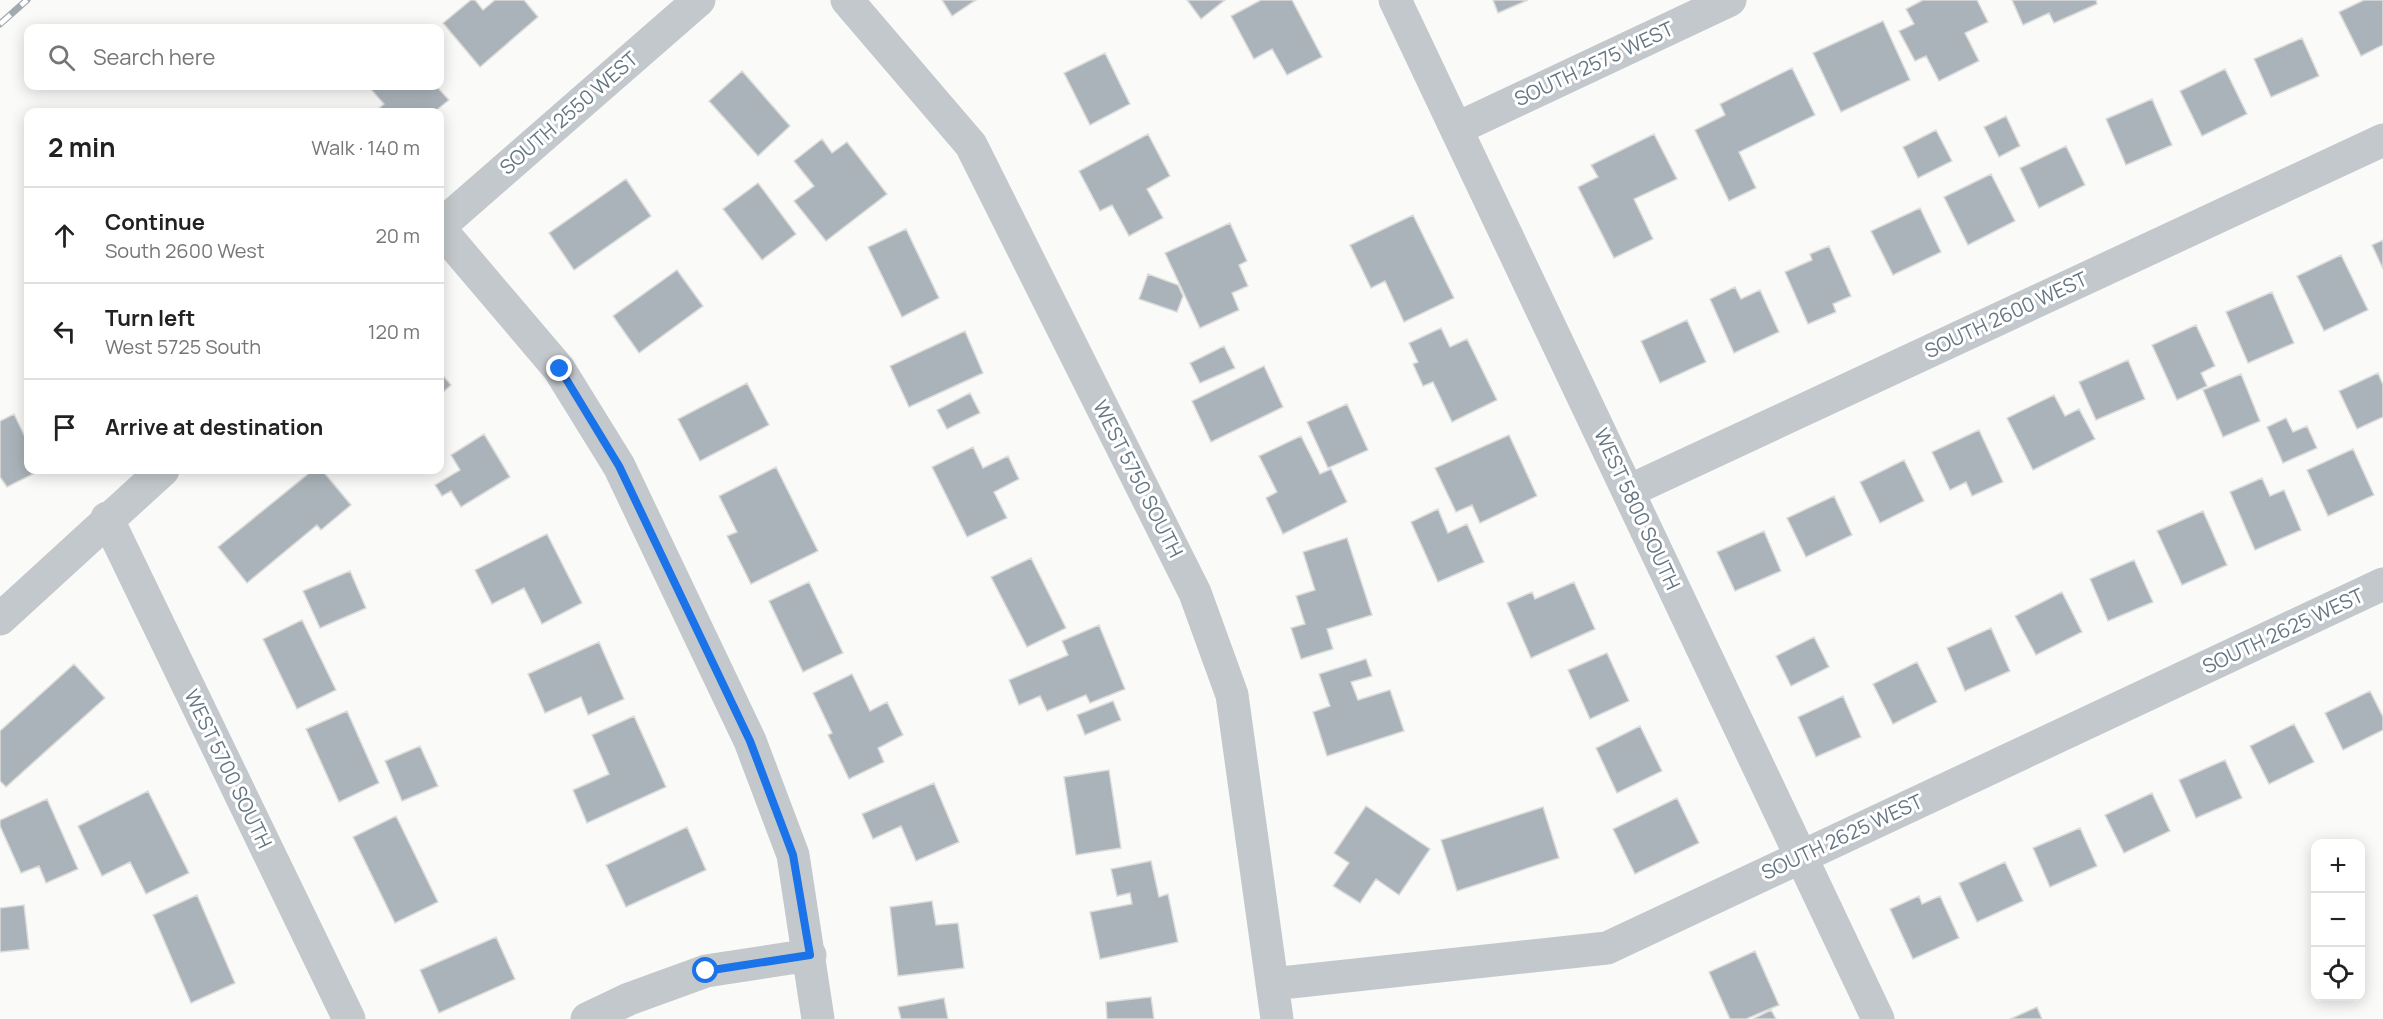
<!DOCTYPE html>
<meta charset="utf-8">
<style>
:root{--surface:#fff;--page:#f2f2f2;--text:#222;--muted:#767676;--line:#e0e0e0}
body{margin:0;font-family:Manrope,sans-serif;background:var(--page);color:var(--text)}
.controls{position:absolute;right:18px;bottom:18px;display:grid;overflow:hidden;border-radius:12px;box-shadow:0 3px 15px #0003}
.controls button{width:54px;height:54px;display:grid;place-items:center;padding:0;border:0;border-bottom:2px solid var(--line);background:var(--surface);color:var(--text);font:30px sans-serif}
.stop{position:absolute;width:18px;height:18px;margin:-14px;border:4px solid #1a73e8;border-radius:50%;background:#fff}
.stop.end{background:#1a73e8;border-color:#fff;box-shadow:0 2px 6px #0008}
.list{margin:0;padding:0;list-style:none}
h2{display:flex;justify-content:space-between;align-items:center;height:78px;margin:0;padding:0 24px;font-size:26px}
h2 small{font-size:20px;font-weight:400;color:var(--muted)}
.list li{display:grid;grid-template-columns:39px 1fr auto;gap:18px;align-items:center;box-sizing:border-box;height:96px;padding:0 24px;border-top:2px solid var(--line)}
.list b{display:block;font-size:22px;white-space:nowrap}
.list p{margin:0;font-size:20px;white-space:nowrap;color:var(--muted)}
.list em{font-size:20px;font-style:normal;color:var(--muted)}
.icon{flex:none;width:33px;height:33px;fill:none;stroke:currentColor;stroke-width:2;stroke-linecap:round;stroke-linejoin:round}
.map{position:relative;flex:none;width:2383px;height:1019px;overflow:hidden}
.search{position:absolute;background:var(--surface);box-shadow:0 3px 15px #0003;left:24px;top:24px;width:420px;height:66px;display:flex;align-items:center;gap:15px;box-sizing:border-box;padding:0 21px;border-radius:12px;color:var(--muted);font-size:22px}
.panel{position:absolute;background:var(--surface);box-shadow:0 3px 15px #0003;left:24px;top:108px;width:420px;height:366px;border-radius:12px}
.map>svg:first-child{display:block}
</style>
<div class="map">
<svg width="2383" height="1019" viewBox="0 0 2383 1019">
<rect width="100%" height="100%" fill="#fafaf8"/>
<path fill="#aab3b9" stroke="#dcdcda" stroke-width="1.5" d="M471 0H475L483 10 495 0H524L538 17 480 67 443 23Z
M942 0H976L952 16Z
M1187 0H1225L1201 19Z
M1261 0H1292L1322 57 1287 75 1272 49 1254 59 1231 16Z
M1493 0H1528L1498 13Z
M1923 0H1977L1988 22 1965 33 1979 61 1939 81 1926 56 1915 61 1899 31 1914 24 1906 9Z
M2012 0H2096L2097 4 2054 23 2049 13 2023 25Z
M2364 0H2383V45L2361 56 2339 12Z
M1883 21 1910 80 1841 112 1813 53Z
M2302 38 2319 76 2271 97 2254 59Z
M1105 53 1130 104 1090 125 1064 73Z
M1792 68 1815 115 1739 152 1756 188 1729 201 1695 130 1725 115 1720 104Z
M2225 69 2247 114 2202 136 2180 91Z
M742 71 790 126 758 156 709 101Z
M368 86H436L449 100 434 112H379L377 110 384 104Z
M2152 99 2172 145 2126 165 2106 119Z
M2006 116 2020 146 1999 157 1984 127Z
M1936 130 1952 161 1918 178 1903 147Z
M1148 134 1170 176 1147 189 1163 218 1129 236 1112 205 1100 211 1079 171Z
M1654 134 1677 179 1634 199 1653 239 1614 258 1578 187 1598 177 1591 165Z
M822 139 832 153 847 142 887 194 826 241 794 201 814 186 794 161Z
M2066 146 2085 185 2039 208 2020 168Z
M1991 174 2015 221 1968 245 1944 197Z
M626 179 651 216 574 270 549 233Z
M758 183 796 234 762 260 723 209Z
M1920 208 1941 252 1893 275 1871 231Z
M1413 215 1454 298 1404 322 1385 281 1371 288 1350 245Z
M1230 223 1247 261 1239 265 1248 286 1232 293 1239 310 1200 328 1165 253Z
M906 229 939 298 902 317 868 247Z
M2383 240V269L2372 245Z
M1829 246 1851 296 1833 304 1836 312 1808 324 1785 272 1812 260 1810 254Z
M2341 255 2368 310 2324 331 2297 276Z
M677 270 703 306 639 353 613 316Z
M1148 274 1178 285 1183 296 1177 312 1139 299Z
M1735 287 1741 299 1760 290 1779 332 1734 353 1710 299Z
M2272 292 2294 343 2248 363 2226 312Z
M1687 320 1706 362 1660 383 1641 341Z
M2196 325 2215 366 2201 373 2207 386 2177 400 2152 345Z
M1441 328 1450 347 1467 339 1497 400 1452 422 1433 382 1423 386 1413 364 1418 362 1409 343Z
M965 331 983 373 909 407 890 366Z
M1224 346 1235 368 1200 383 1190 363Z
M2128 360 2145 399 2096 420 2079 382Z
M1264 366 1283 407 1211 442 1192 401Z
M440 372 451 385 440 395Z
M2378 373 2383 385V417L2357 429 2339 391Z
M2241 374 2260 421 2223 437 2203 390Z
M747 383 769 425 700 461 678 419Z
M970 393 980 413 947 429 937 410Z
M2054 395 2065 416 2079 409 2095 439 2033 470 2007 418Z
M1347 404 1368 450 1328 468 1307 422Z
M14 414 28 443V470H41L7 487 0 477V421Z
M2286 418 2293 432 2307 426 2317 448 2283 463 2267 427Z
M1979 430 2003 482 1972 496 1966 482 1950 490 1932 452Z
M484 434 510 477 461 507 451 491 442 496 435 485 460 470 451 455Z
M1509 435 1537 496 1480 523 1472 505 1456 512 1435 468Z
M1301 436 1320 474 1331 469 1347 502 1283 534 1266 498 1277 492 1259 456Z
M973 447 983 468 1008 456 1019 479 994 492 1007 518 967 537 932 467Z
M2353 449 2374 495 2328 516 2307 470Z
M1904 460 1924 501 1880 523 1860 482Z
M776 467 818 551 751 584 727 536 737 532 719 496Z
M313 470H322L351 505 321 530 317 525 247 583 218 547Z
M2262 478 2270 496 2284 490 2301 530 2255 550 2230 492Z
M1834 496 1852 535 1806 557 1787 518Z
M1438 509 1448 533 1467 524 1484 562 1438 582 1411 522Z
M2203 511 2227 565 2182 585 2157 531Z
M1764 531 1781 571 1735 591 1717 552Z
M547 534 582 603 542 624 524 588 492 604 475 570Z
M1347 538 1372 615 1327 629 1333 649 1301 659 1291 628 1305 624 1296 596 1315 590 1303 552Z
M1031 558 1066 628 1027 647 991 577Z
M2134 560 2153 602 2108 621 2090 579Z
M350 571 366 608 320 628 303 591Z
M809 582 843 653 803 672 769 601Z
M1574 582 1595 629 1531 658 1507 603 1532 592 1535 599Z
M2062 592 2082 632 2036 655 2015 616Z
M302 620 336 690 297 709 263 639Z
M1099 625 1125 689 1090 703 1086 695 1047 711 1040 696 1019 705 1009 680 1068 655 1062 641Z
M1991 628 2010 671 1965 691 1947 648Z
M1814 637 1829 667 1791 686 1776 656Z
M599 642 624 699 588 715 581 697 545 713 528 674Z
M1607 653 1629 701 1590 719 1568 670Z
M1366 659 1372 676 1351 682 1358 700 1390 690 1404 731 1327 756 1313 712 1330 706 1319 674Z
M1917 662 1937 702 1893 724 1873 684Z
M74 664 105 698 6 787 0 781V731Z
M852 674 870 711 887 702 903 735 878 748 884 762 849 779 828 735 832 733 813 693Z
M2370 691 2383 717V730L2343 750 2325 713Z
M1843 696 1861 737 1816 757 1798 717Z
M1113 701 1121 720 1085 735 1077 715Z
M347 711 379 783 339 802 306 729Z
M634 716 666 787 587 823 573 790 609 774 592 735Z
M2294 724 2314 762 2269 784 2250 746Z
M1640 726 1662 771 1617 793 1596 748Z
M420 746 438 786 402 801 385 761Z
M2225 760 2242 798 2196 818 2179 780Z
M1109 770 1121 848 1076 855 1064 777Z
M934 783 959 842 916 861 901 826 873 839 862 814Z
M148 791 189 873 146 894 130 862 102 876 78 826Z
M2152 793 2170 831 2124 853 2105 815Z
M1677 798 1699 843 1635 874 1613 829Z
M47 799 78 869 46 883 39 866 21 873 0 826V820Z
M1366 806 1430 849 1399 895 1376 879 1360 903 1333 886 1349 863 1334 853Z
M1543 807 1559 858 1457 891 1441 840Z
M396 816 438 902 395 923 353 837Z
M687 827 706 870 626 907 606 865Z
M2080 828 2097 866 2050 887 2033 848Z
M1151 861 1159 897 1168 894 1178 942 1100 959 1090 912 1132 904 1130 893 1117 896 1111 869Z
M2005 862 2023 901 1977 922 1959 883Z
M197 895 235 983 191 1003 153 915Z
M1919 896 1922 904 1940 896 1959 938 1913 959 1890 909Z
M932 901 936 925 958 923 964 968 898 976 890 907Z
M24 905 29 949 0 952V908Z
M496 937 515 979 439 1013 420 970Z
M1755 951 1779 1005 1746 1019H1730L1709 972Z
M1151 997 1154 1019H1107L1106 1002Z
M944 998 948 1019H901L898 1007Z
M2037 1007 2042 1019H2010Z
M1771 1010 1776 1019H1753Z"/>
<g fill="none" stroke-linecap="round" stroke-linejoin="round">
<path stroke="#c3c8cc" stroke-width="33" d="M847 0 971 145 1195 593 1232 695 1277 1019
M1395 0 1878 1019
M1458 128 1730 0
M440 226 699 0
M440 229 559 369 619 466 750 741 793 855 818 1019
M1629 491 2383 140
M107 518 349 1019
M0 619 163 470
M1272 984 1607 948 2383 584
M587 1019 629 999 706 971 810 955"/>
<defs>
<path id="rail" d="M0 24 27 0"/>
</defs>
<use href="#rail" stroke="#a2aab0" stroke-width="7"/>
<use href="#rail" stroke="#fff" stroke-width="4.5" stroke-dasharray="14" stroke-linecap="butt"/>
</g>
<g fill="none" stroke-linecap="round" stroke-linejoin="round">
<path stroke="#1a73e8" stroke-width="8" d="M560 369 619 466 750 741 793 855 810 955 706 971"/>
</g>
<g text-anchor="middle" stroke-width="6" stroke-linejoin="round" paint-order="stroke">
<g font-size="20" fill="#657683" stroke="#fff">
<text transform="translate(1594 64) rotate(-25)" y="7">SOUTH 2575 WEST</text>
<text transform="translate(569 113) rotate(-41)" y="7">SOUTH 2550 WEST</text>
<text transform="translate(2006 315) rotate(-25)" y="7">SOUTH 2600 WEST</text>
<text transform="translate(1138 479) rotate(63)" y="7">WEST 5750 SOUTH</text>
<text transform="translate(1637 509) rotate(65)" y="7">WEST 5800 SOUTH</text>
<text transform="translate(2283 631) rotate(-25)" y="7">SOUTH 2625 WEST</text>
<text transform="translate(228 769) rotate(64)" y="7">WEST 5700 SOUTH</text>
<text transform="translate(1842 837) rotate(-25)" y="7">SOUTH 2625 WEST</text>
</g>
</g>
</svg>
<div class="controls">
<button>+</button>
<button>−</button>
<button><svg class="icon" aria-label="locate" viewBox="0 0 24 24"><circle cx="12" cy="12" r="6"/><path d="M12 2v4M12 18v4M2 12h4M18 12h4"/></svg></button>
</div>
<div class="stop" style="left:706px;top:971px"></div>
<div class="stop end" style="left:560px;top:369px"></div>
<div class="search"><svg class="icon" aria-label="search" viewBox="0 0 24 24"><circle cx="10" cy="10" r="6"/><path d="M15 15l6 6"/></svg>Search here</div>
<section class="panel">
<h2>2 min<small>Walk · 140 m</small></h2>
<ul class="list">
<li><svg class="icon" aria-label="ahead" viewBox="0 0 24 24"><path d="M12 20V5M6 11l6-6 6 6"/></svg><div><b>Continue</b><p>South 2600 West</p></div><em>20 m</em></li>
<li><svg class="icon" aria-label="left" viewBox="0 0 24 24"><path d="M17 20v-9H6M10 6l-5 5 5 5"/></svg><div><b>Turn left</b><p>West 5725 South</p></div><em>120 m</em></li>
<li><svg class="icon" aria-label="arrive" viewBox="0 0 24 24"><path d="M6 21V4h12l-3 4 3 4H6"/></svg><div><b>Arrive at destination</b></div></li>
</ul>
</section>
</div>
